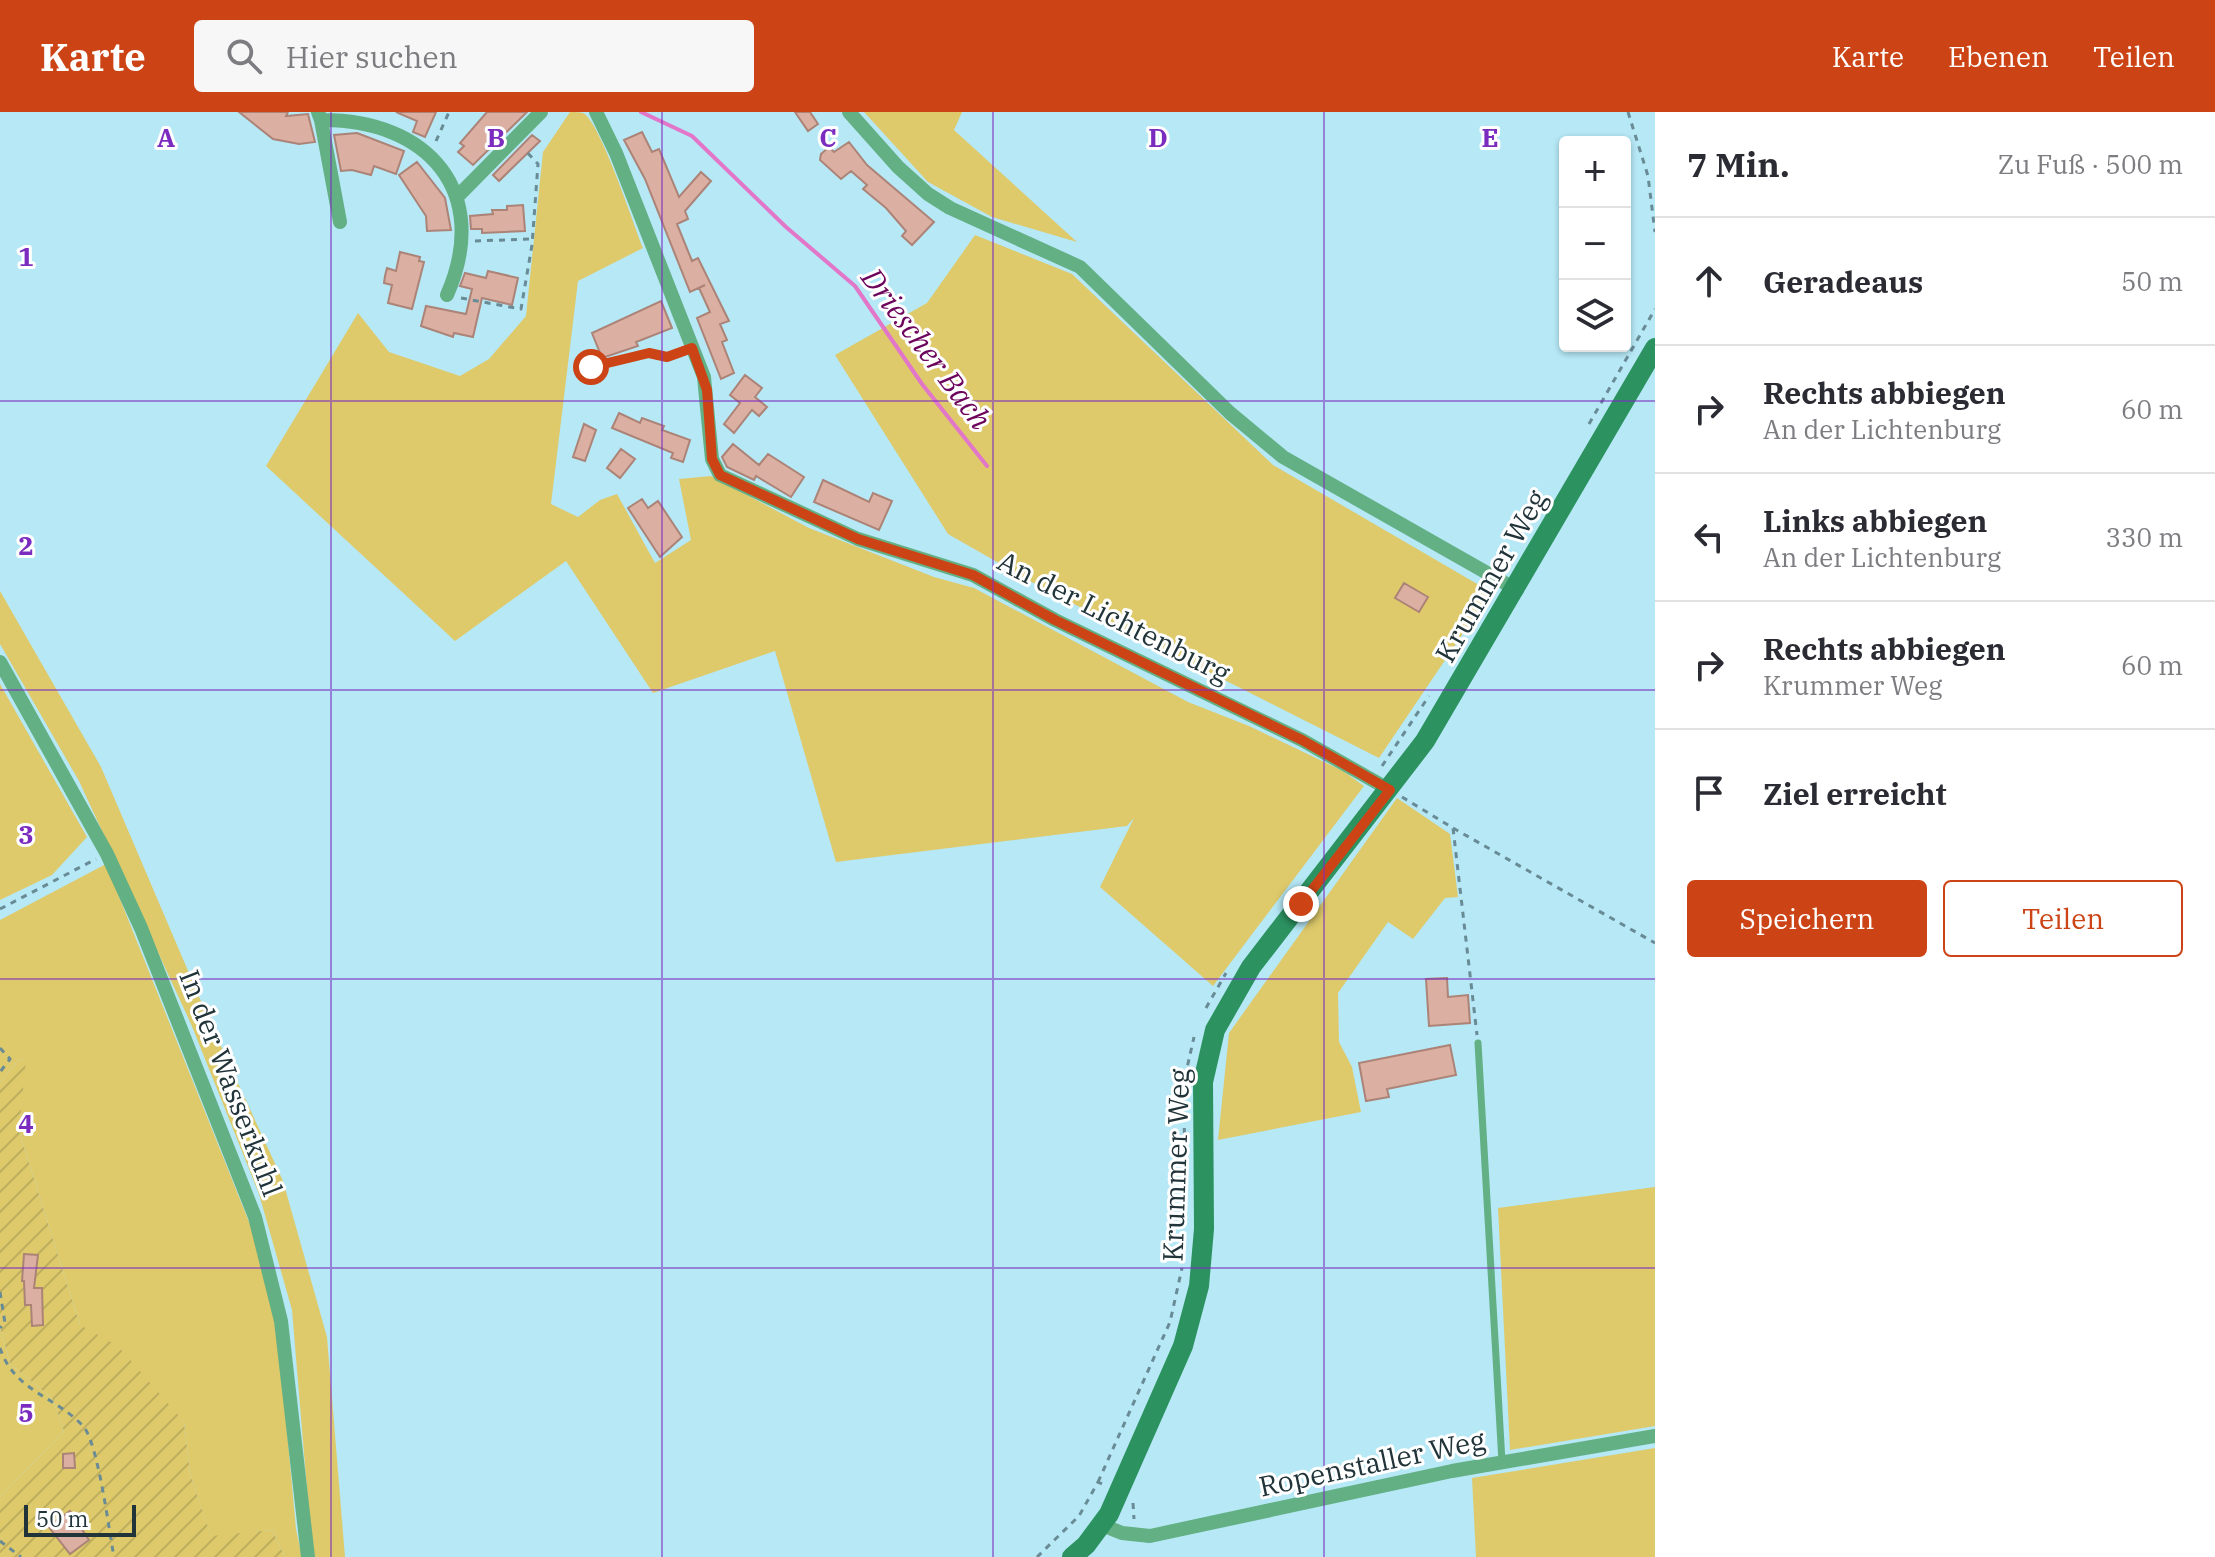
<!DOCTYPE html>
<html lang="de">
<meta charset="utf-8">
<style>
:root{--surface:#fff;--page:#f7f7f7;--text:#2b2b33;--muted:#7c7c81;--line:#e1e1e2;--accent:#cc4415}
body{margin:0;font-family:"IBM Plex Serif",serif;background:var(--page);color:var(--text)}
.controls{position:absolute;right:24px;top:24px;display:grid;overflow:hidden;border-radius:8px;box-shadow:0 2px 6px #0004}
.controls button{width:72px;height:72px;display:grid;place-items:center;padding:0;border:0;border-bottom:2px solid var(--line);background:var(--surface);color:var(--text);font:40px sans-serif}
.scale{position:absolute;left:24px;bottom:20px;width:112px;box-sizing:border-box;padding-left:8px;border:4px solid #21343a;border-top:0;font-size:22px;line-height:28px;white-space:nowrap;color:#21343a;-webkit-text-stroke:6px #fff;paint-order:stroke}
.stop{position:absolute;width:24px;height:24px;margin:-18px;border:6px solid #cc4415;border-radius:50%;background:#fff}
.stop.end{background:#cc4415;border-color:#fff;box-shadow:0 2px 8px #0008}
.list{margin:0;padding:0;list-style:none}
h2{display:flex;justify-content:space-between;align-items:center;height:104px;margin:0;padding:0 32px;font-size:34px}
h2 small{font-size:26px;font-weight:400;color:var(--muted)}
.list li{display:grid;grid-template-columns:52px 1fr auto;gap:24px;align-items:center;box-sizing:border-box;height:128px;padding:0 32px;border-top:2px solid var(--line)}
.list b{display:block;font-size:30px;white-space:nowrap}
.list p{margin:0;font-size:26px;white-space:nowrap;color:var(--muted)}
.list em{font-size:26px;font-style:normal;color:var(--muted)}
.actions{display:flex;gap:16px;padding:24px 32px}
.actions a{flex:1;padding:18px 0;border:2px solid var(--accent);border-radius:8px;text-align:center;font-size:28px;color:var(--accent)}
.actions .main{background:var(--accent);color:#fff}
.icon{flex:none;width:44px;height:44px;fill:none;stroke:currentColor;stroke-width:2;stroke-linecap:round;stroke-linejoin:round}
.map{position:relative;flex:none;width:1655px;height:1445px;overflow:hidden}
header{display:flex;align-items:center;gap:48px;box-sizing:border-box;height:112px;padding:0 40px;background:var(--accent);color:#fff}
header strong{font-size:38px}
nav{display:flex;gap:44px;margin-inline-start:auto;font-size:28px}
.search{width:560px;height:72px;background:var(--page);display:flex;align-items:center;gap:20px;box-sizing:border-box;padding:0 28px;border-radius:8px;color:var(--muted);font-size:30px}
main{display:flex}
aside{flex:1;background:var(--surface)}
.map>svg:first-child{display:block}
</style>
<header>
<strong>Karte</strong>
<div class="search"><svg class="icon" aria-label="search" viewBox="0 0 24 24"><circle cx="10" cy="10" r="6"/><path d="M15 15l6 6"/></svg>Hier suchen</div>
<nav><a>Karte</a><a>Ebenen</a><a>Teilen</a></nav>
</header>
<main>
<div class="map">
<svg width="1655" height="1445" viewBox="0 0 1655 1445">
<defs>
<pattern id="garden-furrows" width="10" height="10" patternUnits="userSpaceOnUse" patternTransform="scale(2)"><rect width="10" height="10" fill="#deca6b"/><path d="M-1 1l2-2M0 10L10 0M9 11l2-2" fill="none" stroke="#beae5e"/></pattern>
</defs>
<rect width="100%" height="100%" fill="#b6e8f6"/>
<path fill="#deca6b" d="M570 0C573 0 580 0 583 1 600 9 634 114 643 136L578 169 551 392 578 405 600 388 617 382 655 451 691 428 679 367 711 364 809 416 934 465 974 476 1188 590 1249 614 1343 659 1364 674 1213 874 1100 775 1134 706 1127 714 836 750 775 539 653 581 566 449 455 529 266 354 358 201 389 240 460 264 489 247 526 204 543 40Z
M864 0H962L954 18 1077 130 992 105 928 70Z
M975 123 1072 162 1273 353 1491 480 1379 646 1044 477 948 422 835 243 927 191Z
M0 479 101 655 209 908 283 1069 327 1225 345 1445H315L312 1437 292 1198 259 1082 191 912 79 669 0 532Z
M0 572 87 725 52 763 0 788Z
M1397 686 1450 722 1458 785 1445 786 1413 827 1388 810 1338 881 1339 930 1352 955 1361 1000 1218 1028 1229 921Z
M106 752 251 1115 278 1222 296 1417 302 1445H285L272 1418 211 1425 190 1361 184 1310 80 1213 19 1019 25 948 19 947 0 970V808Z
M1655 1075V1314L1510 1338 1498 1096Z
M0 1215 10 1252 52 1286 64 1319 0 1385Z
M1655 1336V1445H1476L1472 1366Z"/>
<path fill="url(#garden-furrows)" d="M19 947 26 948 19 1019 80 1213 118 1234 184 1310 190 1361 211 1424 272 1418 285 1445H0V1385L64 1319 52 1286 10 1252 0 1215V970Z"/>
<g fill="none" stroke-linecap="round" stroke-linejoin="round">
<path stroke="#e276c8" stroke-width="4" d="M641 0 692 24 786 115 855 174 922 272 987 354"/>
</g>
<path fill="#dbb0a3" stroke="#ac8377" stroke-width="2" d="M239 0H288L286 4 308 2 315 30 299 32 273 27Z
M396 0H436L425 25 413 20 417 9Z
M487 0H527L473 53 458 40 464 34 460 31Z
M795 0H810L818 12 808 19Z
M642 20 652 40 659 37 679 85 701 60 711 69 685 99 688 107 677 112 692 149 698 146 729 209 720 212 727 228 722 230 734 261 721 267 697 206 710 200 699 176 705 173 690 180 645 67 624 28Z
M357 21 404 39 396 62 374 54 371 63 352 58 341 59 334 23Z
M532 23 540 29 499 69 493 63Z
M849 30 867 53 934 110 912 133 902 124 906 119 886 96 863 77 867 73 851 59 841 67 820 48 821 42 829 35 834 40Z
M417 50 445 86 451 118 427 119 426 104 399 63Z
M523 93 525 119 482 121V117H471L470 104 493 102 492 98H507V94Z
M400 140 420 145 419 149 424 150 412 197 388 191 392 173 384 171 385 164 387 156 396 159Z
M488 159 518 166 512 193 482 186 473 225 454 221 453 225 421 214 426 194 466 202 472 177 460 174 465 161 486 166Z
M661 189 672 216 636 230 638 234 602 246 592 221Z
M745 263 762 276 755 285 767 295 759 304 752 298 734 321 724 312 740 291 730 283Z
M619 301 640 311 642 306 664 314 662 318 690 328 683 350 671 346 673 341 612 316Z
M584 312 596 318 585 349 573 345Z
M733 332 759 353 768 342 804 365 791 385 756 364 754 368 727 355 722 345Z
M621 337 635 347 620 366 607 356Z
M823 368 869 390 873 381 892 389 879 418 814 390Z
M642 387 648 396 658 389 682 425 660 445 628 396Z
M1404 471 1428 485 1419 500 1395 486Z
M1447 866 1448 885 1468 883 1470 911 1429 914 1426 867Z
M1450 933 1456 963 1387 977 1389 985 1366 989 1359 951Z
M24 1142 38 1143 34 1176H42L43 1213 32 1214 31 1193H25L24 1169H22Z
M74 1341 75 1356H63V1342Z
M70 1399 89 1428 70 1442 48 1414Z"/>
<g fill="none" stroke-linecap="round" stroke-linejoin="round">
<path stroke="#698b95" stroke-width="3" stroke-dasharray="6 6" stroke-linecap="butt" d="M1628 0 1648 64 1655 120
M436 29 449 0
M475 129 532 127
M461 186 521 197 532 133 538 52 524 37
M1589 312 1655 197
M1382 654 1429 584
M1402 685 1453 716 1477 923
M1453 716 1655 831
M0 797 96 747
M1206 896 1226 861
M0 936 10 947 0 960
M1185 965 1194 925
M1184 980 1185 1097
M0 1180 5 1211 0 1216
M0 1236C14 1279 55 1284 83 1314 98 1330 109 1419 114 1445
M1098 1370 1170 1210 1182 1156
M1133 1391 1134 1407
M0 1429 21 1445
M1037 1445 1079 1404 1098 1370 1104 1373"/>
<path stroke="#63b084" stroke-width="7" d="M591 255 649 241 667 245 692 236
M1478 931 1502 1350"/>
<path stroke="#63b084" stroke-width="14" d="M318 0 321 8C428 7 492 80 447 183
M596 0 616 41 704 265 712 347 720 363 858 427 973 463 1055 508 1302 628 1390 678
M849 0 898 55 928 82 950 96 1080 155 1230 301 1283 345 1517 478
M321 8 340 110
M459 83 541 0
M0 550 107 742 141 816 255 1105 281 1209 308 1445
M1102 1413 1122 1421 1150 1424 1452 1359 1655 1324"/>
<path stroke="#2c9360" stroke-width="20" d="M1072 1445 1086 1433 1109 1402 1183 1234 1199 1174 1204 1117 1203 970 1215 918 1251 855 1425 629 1655 236"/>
</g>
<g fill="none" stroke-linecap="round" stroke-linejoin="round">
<path stroke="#cc4415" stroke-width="10" d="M591 255 649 241 667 245 692 236 707 278 712 347 720 363 858 427 973 463 1055 508 1302 628 1390 678 1301 792"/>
</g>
<path fill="none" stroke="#7b2cbf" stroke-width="2" stroke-opacity="0.55" d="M331 0V1445M662 0V1445M993 0V1445M1324 0V1445M0 289H1655M0 578H1655M0 867H1655M0 1156H1655"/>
<g text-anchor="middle" stroke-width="6" stroke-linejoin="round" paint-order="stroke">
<g font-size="28" fill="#21343a" stroke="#fff">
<text transform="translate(1491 464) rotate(-60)" y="10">Krummer Weg</text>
<text transform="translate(1114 505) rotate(27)" y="10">An der Lichtenburg</text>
<text transform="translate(231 971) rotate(69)" y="10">In der Wasserkuhl</text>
<text transform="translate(1176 1053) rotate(-88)" y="10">Krummer Weg</text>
<text transform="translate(1372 1351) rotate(-12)" y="10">Ropenstaller Weg</text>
</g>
<g font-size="30" font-style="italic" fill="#6c045b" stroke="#fff">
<text transform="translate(926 237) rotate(53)" y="10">Driescher Bach</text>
</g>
</g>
<g font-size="26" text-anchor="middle" font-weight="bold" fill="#7b2cbf" stroke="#fff" stroke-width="6" stroke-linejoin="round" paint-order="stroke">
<text x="166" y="35">A</text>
<text x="496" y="35">B</text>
<text x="828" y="35">C</text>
<text x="1158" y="35">D</text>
<text x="1490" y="35">E</text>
<text x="26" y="154">1</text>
<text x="26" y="443">2</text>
<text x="26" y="732">3</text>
<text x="26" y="1021">4</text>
<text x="26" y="1310">5</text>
</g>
</svg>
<div class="controls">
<button>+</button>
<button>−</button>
<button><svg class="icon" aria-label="layers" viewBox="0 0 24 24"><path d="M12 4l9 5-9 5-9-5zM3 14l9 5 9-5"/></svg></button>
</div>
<div class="scale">50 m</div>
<div class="stop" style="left:591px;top:255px"></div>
<div class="stop end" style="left:1301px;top:792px"></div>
</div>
<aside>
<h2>7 Min.<small>Zu Fuß · 500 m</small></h2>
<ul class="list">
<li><svg class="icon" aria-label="ahead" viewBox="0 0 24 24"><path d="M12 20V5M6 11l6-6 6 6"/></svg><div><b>Geradeaus</b></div><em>50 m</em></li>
<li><svg class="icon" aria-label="right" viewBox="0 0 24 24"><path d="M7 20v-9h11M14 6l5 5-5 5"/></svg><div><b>Rechts abbiegen</b><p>An der Lichtenburg</p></div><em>60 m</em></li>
<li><svg class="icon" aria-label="left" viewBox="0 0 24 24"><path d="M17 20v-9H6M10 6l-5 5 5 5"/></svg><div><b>Links abbiegen</b><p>An der Lichtenburg</p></div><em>330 m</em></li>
<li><svg class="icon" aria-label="right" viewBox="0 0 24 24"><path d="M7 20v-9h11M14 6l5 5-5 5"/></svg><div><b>Rechts abbiegen</b><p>Krummer Weg</p></div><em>60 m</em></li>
<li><svg class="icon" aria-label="arrive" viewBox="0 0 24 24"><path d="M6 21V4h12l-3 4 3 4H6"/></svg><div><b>Ziel erreicht</b></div></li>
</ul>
<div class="actions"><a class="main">Speichern</a><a>Teilen</a></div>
</aside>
</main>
